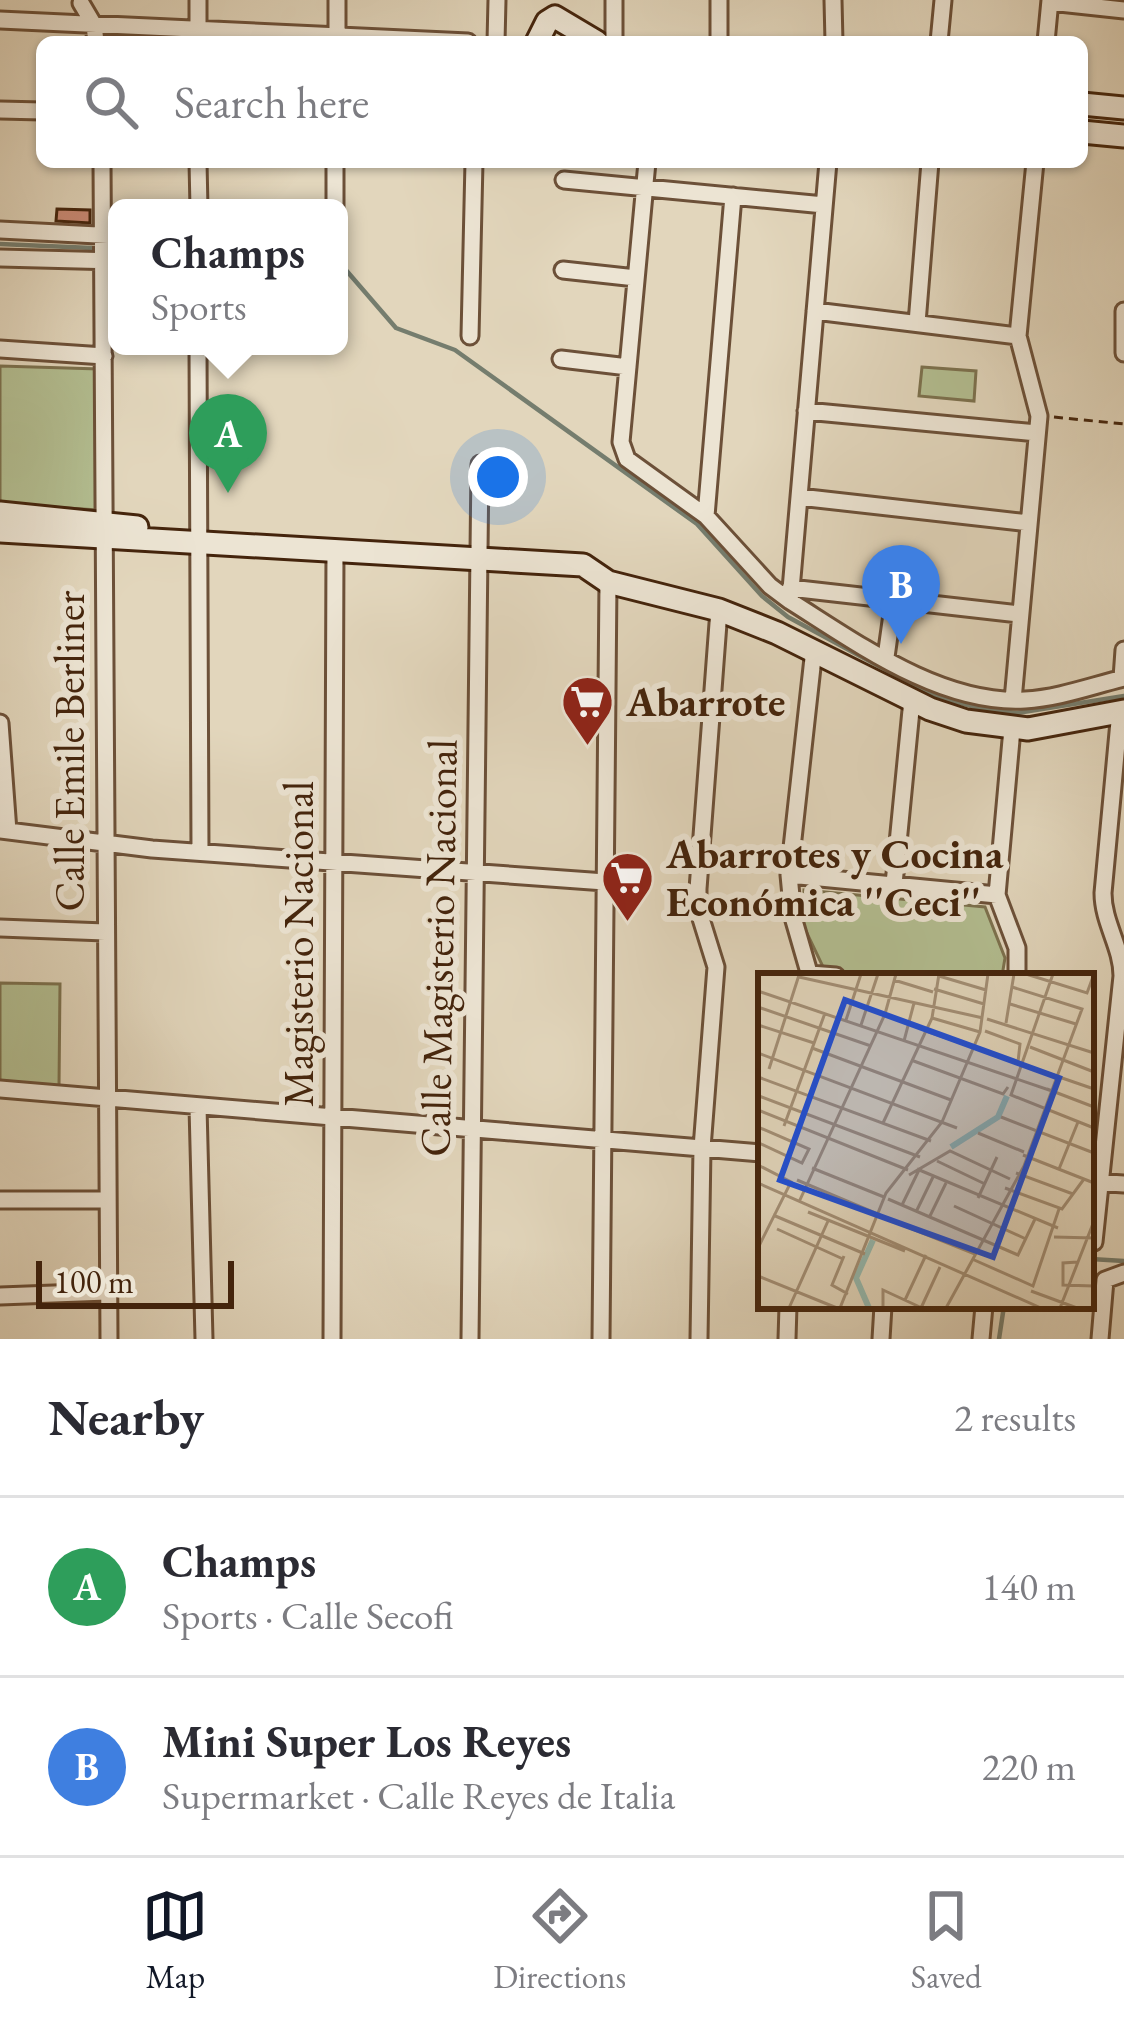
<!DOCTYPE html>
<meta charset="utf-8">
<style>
:root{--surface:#fff;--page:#f7f7f7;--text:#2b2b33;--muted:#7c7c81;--line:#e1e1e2;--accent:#111827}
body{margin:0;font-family:"EB Garamond",serif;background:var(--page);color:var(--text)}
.scale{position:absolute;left:36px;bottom:30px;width:198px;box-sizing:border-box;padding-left:12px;border:6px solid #44240c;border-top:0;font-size:33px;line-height:42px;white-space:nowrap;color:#44240c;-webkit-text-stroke:9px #ece4d3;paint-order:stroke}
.you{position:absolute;left:498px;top:477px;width:42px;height:42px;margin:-30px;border:9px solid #fff;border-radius:50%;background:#1a73e8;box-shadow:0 0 0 18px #1a73e833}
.badge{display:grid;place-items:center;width:78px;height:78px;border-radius:50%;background:var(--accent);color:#fff;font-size:39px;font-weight:700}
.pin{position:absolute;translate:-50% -99px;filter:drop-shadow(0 3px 6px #0008)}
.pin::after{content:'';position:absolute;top:63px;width:42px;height:36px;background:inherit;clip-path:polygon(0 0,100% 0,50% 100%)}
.popup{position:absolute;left:108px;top:199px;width:240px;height:156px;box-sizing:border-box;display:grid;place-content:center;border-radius:18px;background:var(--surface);filter:drop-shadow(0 3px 9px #0005);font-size:39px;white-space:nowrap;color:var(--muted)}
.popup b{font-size:45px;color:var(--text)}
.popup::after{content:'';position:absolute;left:50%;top:100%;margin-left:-24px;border:24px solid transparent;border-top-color:var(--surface)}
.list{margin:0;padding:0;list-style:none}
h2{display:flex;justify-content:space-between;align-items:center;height:156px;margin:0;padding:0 48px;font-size:51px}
h2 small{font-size:39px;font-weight:400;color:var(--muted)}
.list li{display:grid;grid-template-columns:78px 1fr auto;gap:36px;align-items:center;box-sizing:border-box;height:180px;padding:0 48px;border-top:3px solid var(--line)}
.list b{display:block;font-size:45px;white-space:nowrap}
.list p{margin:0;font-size:39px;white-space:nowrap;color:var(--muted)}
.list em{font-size:39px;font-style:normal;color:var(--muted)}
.icon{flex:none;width:66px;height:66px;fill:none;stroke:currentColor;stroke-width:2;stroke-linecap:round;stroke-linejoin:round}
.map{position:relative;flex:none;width:1124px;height:1339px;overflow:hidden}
.search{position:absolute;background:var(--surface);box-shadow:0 3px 9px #0004;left:36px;right:36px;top:36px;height:132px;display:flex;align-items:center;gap:30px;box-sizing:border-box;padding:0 42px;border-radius:18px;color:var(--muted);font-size:45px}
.sheet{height:516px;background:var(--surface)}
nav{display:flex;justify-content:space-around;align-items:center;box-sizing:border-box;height:168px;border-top:3px solid var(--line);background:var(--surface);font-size:33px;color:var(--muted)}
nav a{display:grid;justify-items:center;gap:6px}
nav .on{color:var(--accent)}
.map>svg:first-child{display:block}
</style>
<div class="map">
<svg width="1124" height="1339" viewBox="0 0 1124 1339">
<rect width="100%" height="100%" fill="#e2d6bc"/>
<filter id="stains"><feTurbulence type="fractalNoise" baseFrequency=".00167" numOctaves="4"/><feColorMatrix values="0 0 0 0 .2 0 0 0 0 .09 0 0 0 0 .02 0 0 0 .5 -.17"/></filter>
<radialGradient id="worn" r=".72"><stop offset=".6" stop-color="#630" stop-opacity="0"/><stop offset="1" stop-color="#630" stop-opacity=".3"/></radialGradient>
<path fill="#b3be91" stroke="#7c714e" stroke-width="3" d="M0 366 99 369V510L0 504Z
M922 367 976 371 974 401 919 396Z
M804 890 985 907 1005 958 1002 976H888L825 971 803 925Z
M0 983 60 984 59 1086 0 1083Z"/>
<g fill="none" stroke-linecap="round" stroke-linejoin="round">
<path stroke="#757d6e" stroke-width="4.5" d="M0 244 92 248
M339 262 396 328 455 350 697 524 762 596 788 617 934 696 983 709 1017 713 1124 696
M1091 1259 1124 1261
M999 1339 1004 1306"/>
</g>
<path fill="#ca8a75" stroke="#44240c" stroke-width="3" d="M57 209 90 210V223L56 221Z"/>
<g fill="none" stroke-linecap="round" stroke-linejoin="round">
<defs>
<path id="street" d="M614 0V42
M833 0 834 42
M1050 2 1124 10
M81 3 94 25 96 42
M0 20 468 42
M198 42V0
M337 42V0
M496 42 497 0
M719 42V0
M939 42 943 0
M1046 42 1050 0
M0 110 42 111
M102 162 109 1339
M198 162 199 208
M647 162 621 442 627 459 706 516 770 586 790 601C857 643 941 705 1025 700 1059 698 1091 686 1124 678
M564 180 824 205
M335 208V162
M0 230 117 236
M0 258 117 261
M563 270 636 278
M815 311 1018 336
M1124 311V353
M917 323 930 162
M470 336 474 162
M198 346 200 852
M0 349 104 356
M561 359 628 367
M806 411 1037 433
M799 497 1029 523
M706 516 733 196
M790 588 1019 614
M790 601 828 162
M886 657 894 600
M1122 678 1124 650
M1013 700 1039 416 1018 336 1035 162
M0 723 8 831
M1012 729 997 895 1017 948V976
M0 830 152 849 605 882
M789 875 997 895
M894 884 912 700
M0 928 105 932
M810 974 836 976
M810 976 793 917 789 875 814 649
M0 1089 761 1153
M198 1107 204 1339
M1094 1182 1124 1184
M0 1200H106
M1094 1242 1122 976C1122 947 1103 923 1103 893L1120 711
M0 1296 107 1292
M332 1339 335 550
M470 1339 480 464
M601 1339 608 582
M699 1339 702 1148 716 967 698 909V889L719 610
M787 1339 788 1306
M881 1339 883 1306
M981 1339 984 1306
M1100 1339 1105 1280 1124 1273"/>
<path id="secondary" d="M537 42 547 22 555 17 597 42
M1082 104 1124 108
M1082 132 1124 136
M0 513 137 527
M0 531 583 565 608 582 719 610 777 633 930 709 966 721 1028 729 1124 711"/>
</defs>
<use href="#street" stroke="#6c5038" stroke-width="21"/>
<use href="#secondary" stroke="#44240c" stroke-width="27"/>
<path stroke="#44240c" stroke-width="3" stroke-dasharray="9 6" stroke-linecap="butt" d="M1054 417 1124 424"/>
<use href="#street" stroke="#ece4d3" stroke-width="15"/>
<use href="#secondary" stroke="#ece4d3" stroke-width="21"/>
</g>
<defs>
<symbol id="supermarket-pin" viewBox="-11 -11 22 30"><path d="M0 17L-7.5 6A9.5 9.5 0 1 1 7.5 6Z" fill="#8f2418" stroke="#ece4d3"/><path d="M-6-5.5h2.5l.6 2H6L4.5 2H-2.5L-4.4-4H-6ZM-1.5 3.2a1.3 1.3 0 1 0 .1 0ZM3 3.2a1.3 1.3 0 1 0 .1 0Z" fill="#fff"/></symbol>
</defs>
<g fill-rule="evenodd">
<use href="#supermarket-pin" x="558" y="672" width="59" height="81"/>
<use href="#supermarket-pin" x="598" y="848" width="59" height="81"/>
</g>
<g text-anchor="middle" stroke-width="12" stroke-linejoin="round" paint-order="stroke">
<g font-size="42" font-weight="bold" fill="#44240c" stroke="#ece4d3" text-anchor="start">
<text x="626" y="716">Abarrote</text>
<text x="666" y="868">Abarrotes y Cocina<tspan x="666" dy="48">Económica ''Ceci''</tspan></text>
</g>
<g font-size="42" fill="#44240c" stroke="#ece4d3">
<text transform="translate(69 751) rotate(-90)" y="15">Calle Emile Berliner</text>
<text transform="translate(298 944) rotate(-90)" y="15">Magisterio Nacional</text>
<text transform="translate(438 948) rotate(-89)" y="15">Calle Magisterio Nacional</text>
</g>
</g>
<g transform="translate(758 973)">
<rect width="336" height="336" fill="#e2d6bc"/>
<path fill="none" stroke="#95b9af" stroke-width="6" d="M193 174 240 144 249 123M111 335 98 305 115 267"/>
<path fill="none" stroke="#a38f76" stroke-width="3" d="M268 1 329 20 336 1M295 1 253 122 336 155M181 3 228 17M41 4 225 45M136 7 175 19M176 16 226 31M0 18 294 118M252 31 318 51M0 34 113 73M174 45 222 59M229 46 336 80M88 47 103 1M248 50 256 1M0 52 56 70M103 52 120 1M168 58 336 116M227 58 262 71 260 89M146 68 156 30M272 74 336 99M54 75 193 127M0 80 199 155M153 87 245 121 250 114M11 96 41 2M0 104 173 168M289 116 336 134M1 123 162 184M0 137 150 197M243 144 336 180M125 150 174 45 181 1M26 153 67 40M0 154 51 176 44 190 1 170M220 160 266 179M265 182 336 210M179 188 227 211M0 192 33 209 0 275M54 195 126 224M159 196 300 255M301 196 320 149M258 200 315 221M151 202 192 178 252 206M39 207 122 242M0 210 283 335M247 215 304 236 326 206M220 225 239 184M130 226 260 282 277 246M41 229 127 41 138 1M144 232 161 197M196 233 268 266M50 239 147 278M158 239 175 204M15 242 107 281M127 245 217 281M171 245 188 210M19 256 85 286M296 264 336 265M86 283 74 312 90 321M214 286 275 313 301 236M320 289 305 290V312L336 313M0 303 79 335M273 318 319 335M147 327 168 282M31 335 70 248M82 335 128 220 184 149 222 59 230 1M125 335V317L164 335M163 335 182 294M188 335 266 193 324 36 254 14M302 335 336 248"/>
<path fill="#1d4ed8" fill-opacity="0.15" stroke="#1d4ed8" stroke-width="6" d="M87 27 301 105 235 284 22 207Z"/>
<rect width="336" height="336" fill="none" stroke="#44240c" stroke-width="6"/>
</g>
<rect width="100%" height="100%" filter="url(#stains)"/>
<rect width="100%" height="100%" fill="url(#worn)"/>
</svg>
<div class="scale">100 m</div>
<div class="you"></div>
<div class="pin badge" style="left:228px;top:493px;background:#2e9e5b">A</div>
<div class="popup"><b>Champs</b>Sports</div>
<div class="pin badge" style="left:901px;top:644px;background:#3f7fe0">B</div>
<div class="search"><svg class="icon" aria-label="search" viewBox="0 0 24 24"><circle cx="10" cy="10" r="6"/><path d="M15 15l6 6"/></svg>Search here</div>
</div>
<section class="sheet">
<h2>Nearby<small>2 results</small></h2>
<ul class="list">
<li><span class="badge" style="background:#2e9e5b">A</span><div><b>Champs</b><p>Sports · Calle Secofi</p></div><em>140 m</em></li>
<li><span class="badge" style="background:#3f7fe0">B</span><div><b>Mini Super Los Reyes</b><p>Supermarket · Calle Reyes de Italia</p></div><em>220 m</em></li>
</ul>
</section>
<nav>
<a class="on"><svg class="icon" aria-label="map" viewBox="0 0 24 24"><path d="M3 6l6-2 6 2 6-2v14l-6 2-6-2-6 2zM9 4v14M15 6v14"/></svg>Map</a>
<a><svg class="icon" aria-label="directions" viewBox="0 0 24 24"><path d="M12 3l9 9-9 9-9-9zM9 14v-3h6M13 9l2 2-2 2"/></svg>Directions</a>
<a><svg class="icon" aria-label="saved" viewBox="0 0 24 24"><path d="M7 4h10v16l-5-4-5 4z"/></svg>Saved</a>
</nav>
